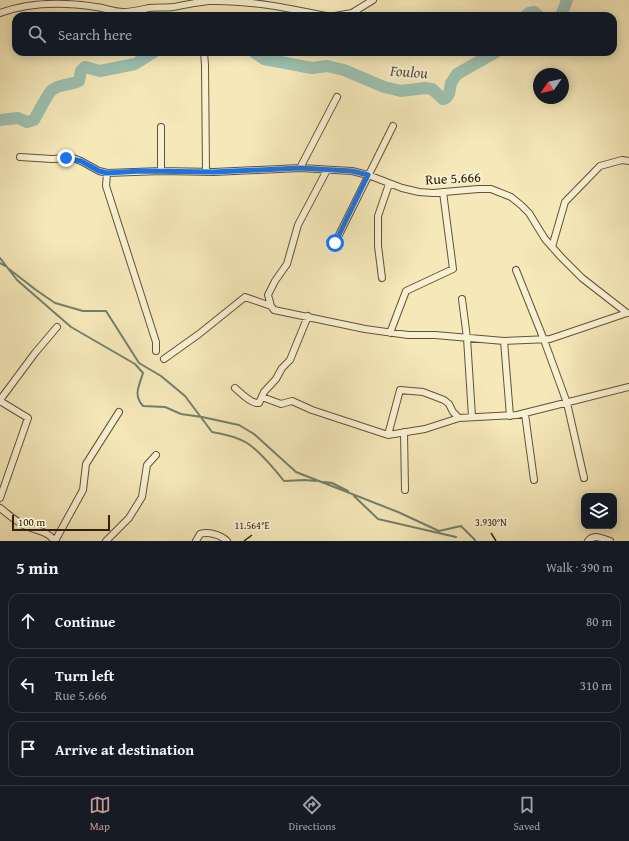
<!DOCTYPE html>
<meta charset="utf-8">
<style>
:root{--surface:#171b24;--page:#20242c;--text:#f1f3f6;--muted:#9ea1a6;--line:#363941;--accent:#c59692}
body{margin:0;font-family:"Gentium Book Plus",serif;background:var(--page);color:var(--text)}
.controls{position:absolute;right:12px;bottom:12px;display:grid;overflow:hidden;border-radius:8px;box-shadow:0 2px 10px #0003}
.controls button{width:36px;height:36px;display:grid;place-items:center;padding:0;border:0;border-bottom:1px solid var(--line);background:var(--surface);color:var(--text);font:20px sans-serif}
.compass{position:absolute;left:533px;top:68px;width:36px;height:36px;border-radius:50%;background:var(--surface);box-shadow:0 2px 10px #0003;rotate:236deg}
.scale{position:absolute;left:12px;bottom:10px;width:98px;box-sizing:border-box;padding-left:4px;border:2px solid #322107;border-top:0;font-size:11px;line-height:14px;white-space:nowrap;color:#322107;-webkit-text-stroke:3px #f8f0d2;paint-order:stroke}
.stop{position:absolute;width:12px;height:12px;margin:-9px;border:3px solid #1a73e8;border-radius:50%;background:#fff}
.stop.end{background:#1a73e8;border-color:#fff;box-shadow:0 1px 4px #0008}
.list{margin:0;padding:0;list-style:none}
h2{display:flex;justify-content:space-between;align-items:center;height:52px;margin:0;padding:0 16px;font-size:17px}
h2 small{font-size:13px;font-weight:400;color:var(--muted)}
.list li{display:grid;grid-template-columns:26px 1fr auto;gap:12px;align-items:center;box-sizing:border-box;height:56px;margin:0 8px 8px;padding:0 8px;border:1px solid var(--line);border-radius:12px}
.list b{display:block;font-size:15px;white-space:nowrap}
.list p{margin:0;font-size:13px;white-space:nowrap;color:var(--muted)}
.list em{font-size:13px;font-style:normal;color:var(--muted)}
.icon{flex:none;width:22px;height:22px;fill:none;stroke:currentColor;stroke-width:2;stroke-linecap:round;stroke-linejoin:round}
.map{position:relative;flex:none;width:629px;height:541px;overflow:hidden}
.search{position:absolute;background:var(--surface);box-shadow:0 2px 10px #0003;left:12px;right:12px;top:12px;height:44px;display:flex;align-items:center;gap:10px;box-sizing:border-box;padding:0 14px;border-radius:12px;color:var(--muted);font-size:15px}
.sheet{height:244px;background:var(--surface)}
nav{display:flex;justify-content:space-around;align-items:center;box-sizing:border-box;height:56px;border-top:1px solid var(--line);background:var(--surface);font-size:11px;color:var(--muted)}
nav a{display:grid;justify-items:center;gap:2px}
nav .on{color:var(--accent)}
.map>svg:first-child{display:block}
</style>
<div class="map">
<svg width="629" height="541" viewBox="0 0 629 541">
<rect width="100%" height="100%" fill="#f5e8b9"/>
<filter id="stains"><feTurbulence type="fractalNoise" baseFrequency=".005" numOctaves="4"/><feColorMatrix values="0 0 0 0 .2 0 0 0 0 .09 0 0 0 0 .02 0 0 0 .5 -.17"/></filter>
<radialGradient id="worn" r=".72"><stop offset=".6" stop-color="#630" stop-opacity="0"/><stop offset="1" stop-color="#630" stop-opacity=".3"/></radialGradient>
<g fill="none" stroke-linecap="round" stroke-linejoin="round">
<path stroke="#72806c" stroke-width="2" d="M0 258 17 280 71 327 135 364 143 373C139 386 133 395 143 406L165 407 181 414 202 417 239 425 254 434 296 472 398 512 439 531 461 526 475 540V541
M0 263 5 266
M9 269 36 290 55 303 83 311H106L139 363 161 376 185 396 212 432C224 434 237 437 247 443 258 450 276 471 284 481L305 480 316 481
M324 482 332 483 348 491
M354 496 378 519 456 537"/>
<path stroke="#9cc0b0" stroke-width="12" d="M525 16 529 13 534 12 539 16
M561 16 567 0
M254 52 264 59 312 68 327 66 344 70 384 87 401 91 425 88 432 89 443 99 446 98 449 94 451 83 457 74 496 52
M0 120 18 118 27 122 34 120C38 113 48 93 52 90 59 84 72 85 79 81L81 71 85 67 100 71 135 64 154 52"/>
<defs>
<path id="minor" d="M0 13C30 2 64 2 96 7 105 8 114 12 123 12 132 12 140 10 149 8 157 7 166 8 173 7 186 5 197 2 209 1 249 0 288 8 326 16
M335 16 352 13 373 0
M204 52 205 65 206 172
M161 127V171
M20 157 52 159 73 158 81 161 99 171 107 173 161 171 214 172 300 168 352 171 368 175 402 188 419 192 433 193 478 189H491L511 197 521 205 529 213 545 239 561 257 582 278 627 313H629
M300 168 337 97
M327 170 298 225 287 264 275 281 268 295 271 306 274 310 365 329 408 335H435L504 341 550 339 627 313
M107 173 106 186 156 342V351
M335 243 393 126
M552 247 565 202 600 166 622 160 629 161
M516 270 544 340 567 403 584 478
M382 278 378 246V216L389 184
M462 299 467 338 472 417
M390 333 406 291 453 269 443 192
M504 341 510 416
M164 359 199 334 245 297 271 306
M235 388C241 393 251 404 259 403L264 392 276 379 282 368 290 360 308 316
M262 397 281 404 292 401 312 410 388 435 425 429 459 418 517 415 629 387
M0 400 35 353 57 327
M0 401 28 418 0 498
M525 414 534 480
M404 432 405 490
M388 435 400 390 423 392 444 400 449 404 453 412 459 418
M0 508C8 514 15 521 24 525 37 532 45 529 55 541
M55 541 83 490 86 464 119 412
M106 541 129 518 142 497 147 465 156 455
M196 541 200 534C208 531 221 535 227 541
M588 541C594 534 602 538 610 541"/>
</defs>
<use href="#minor" stroke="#635334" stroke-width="8"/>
<use href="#minor" stroke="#f8f0d2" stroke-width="6"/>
</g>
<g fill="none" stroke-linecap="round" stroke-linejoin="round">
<path stroke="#1a73e8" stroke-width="5" d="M66 158 81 161 99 171 107 173 141 171 214 172 300 168 352 171 368 175 335 243"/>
</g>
<path fill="none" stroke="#322107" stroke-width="1.5" d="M491 533 496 541M244 541 252 535"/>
<g text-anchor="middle" stroke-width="4" stroke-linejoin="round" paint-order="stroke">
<g font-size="14" fill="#322107" stroke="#f8f0d2">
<text transform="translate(453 178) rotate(-3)" y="5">Rue 5.666</text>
</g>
<g font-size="15" font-style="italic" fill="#52513a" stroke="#f8f0d2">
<text transform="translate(409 72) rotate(4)" y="5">Foulou</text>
</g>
</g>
<g font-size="10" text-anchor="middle" fill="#322107" stroke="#f8f0d2" stroke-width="4" stroke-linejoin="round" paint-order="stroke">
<text x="491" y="526">3.930°N</text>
<text x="252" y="529">11.564°E</text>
</g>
<rect width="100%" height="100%" filter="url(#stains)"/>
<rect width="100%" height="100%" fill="url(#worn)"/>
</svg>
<div class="controls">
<button><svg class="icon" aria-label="layers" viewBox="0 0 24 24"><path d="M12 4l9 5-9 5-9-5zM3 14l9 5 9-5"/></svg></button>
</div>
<svg class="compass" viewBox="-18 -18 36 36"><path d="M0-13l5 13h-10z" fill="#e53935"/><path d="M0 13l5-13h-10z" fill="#9ea1a6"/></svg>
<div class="scale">100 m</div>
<div class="stop" style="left:335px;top:243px"></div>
<div class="stop end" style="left:66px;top:158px"></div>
<div class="search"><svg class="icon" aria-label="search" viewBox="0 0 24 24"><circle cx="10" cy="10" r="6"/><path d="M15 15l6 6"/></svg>Search here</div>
</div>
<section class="sheet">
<h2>5 min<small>Walk · 390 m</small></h2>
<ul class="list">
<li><svg class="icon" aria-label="ahead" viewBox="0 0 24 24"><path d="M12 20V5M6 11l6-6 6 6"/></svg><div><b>Continue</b></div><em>80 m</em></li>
<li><svg class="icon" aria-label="left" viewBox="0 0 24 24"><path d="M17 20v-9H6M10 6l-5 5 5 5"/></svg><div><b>Turn left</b><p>Rue 5.666</p></div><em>310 m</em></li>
<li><svg class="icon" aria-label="arrive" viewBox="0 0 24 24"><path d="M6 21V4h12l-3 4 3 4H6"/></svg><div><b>Arrive at destination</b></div></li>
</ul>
</section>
<nav>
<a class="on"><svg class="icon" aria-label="map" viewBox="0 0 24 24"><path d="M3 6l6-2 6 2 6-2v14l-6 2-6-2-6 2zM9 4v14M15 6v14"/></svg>Map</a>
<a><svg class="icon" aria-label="directions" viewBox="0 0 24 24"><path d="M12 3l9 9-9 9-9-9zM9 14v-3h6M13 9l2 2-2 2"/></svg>Directions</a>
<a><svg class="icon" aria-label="saved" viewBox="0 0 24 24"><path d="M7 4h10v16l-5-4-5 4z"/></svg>Saved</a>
</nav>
